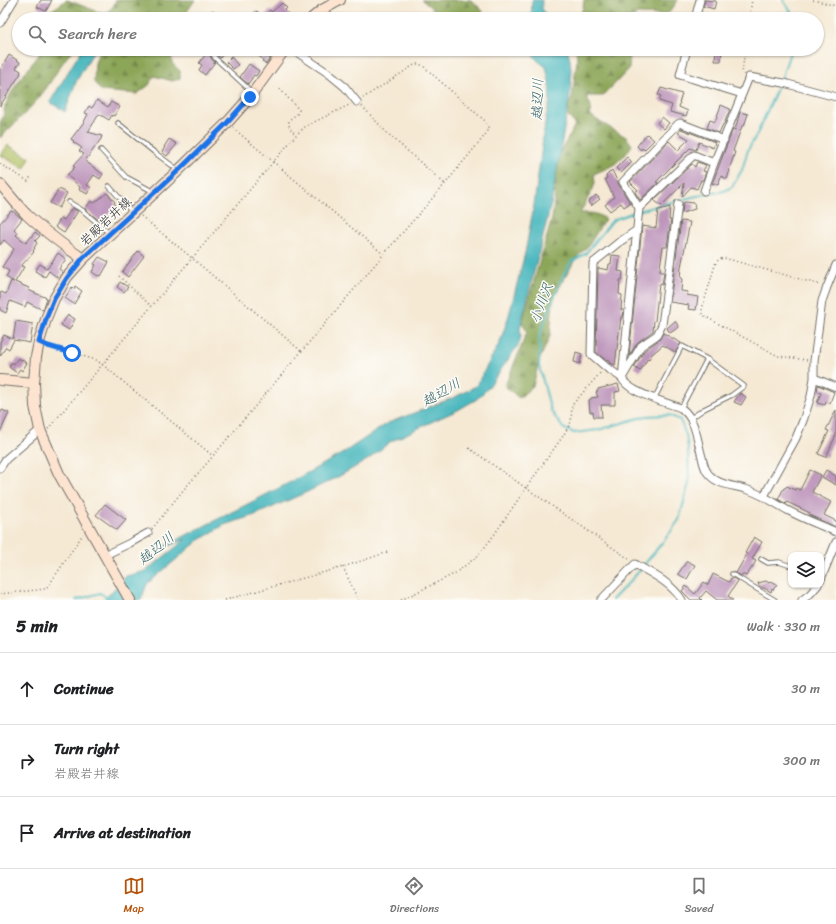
<!DOCTYPE html>
<meta charset="utf-8">
<style>
:root{--surface:#fff;--page:#f2f2f2;--text:#202124;--muted:#757577;--line:#e0e0e0;--accent:#b45309}
body{margin:0;font-family:Sriracha,"Klee One",sans-serif;background:var(--page);color:var(--text)}
.controls{position:absolute;right:12px;bottom:12px;display:grid;overflow:hidden;border-radius:8px;box-shadow:0 1px 3px #0004}
.controls button{width:36px;height:36px;display:grid;place-items:center;padding:0;border:0;border-bottom:1px solid var(--line);background:var(--surface);color:var(--text);font:20px sans-serif}
.stop{position:absolute;width:12px;height:12px;margin:-9px;border:3px solid #1a73e8;border-radius:50%;background:#fff}
.stop.end{background:#1a73e8;border-color:#fff;box-shadow:0 1px 4px #0008}
.list{margin:0;padding:0;list-style:none}
h2{display:flex;justify-content:space-between;align-items:center;height:52px;margin:0;padding:0 16px;font-size:17px}
h2 small{font-size:13px;font-weight:400;color:var(--muted)}
.list li{display:grid;grid-template-columns:26px 1fr auto;gap:12px;align-items:center;box-sizing:border-box;height:72px;padding:0 16px;border-top:1px solid var(--line)}
.list b{display:block;font-size:15px;white-space:nowrap}
.list p{margin:0;font-size:13px;white-space:nowrap;color:var(--muted)}
.list em{font-size:13px;font-style:normal;color:var(--muted)}
.icon{flex:none;width:22px;height:22px;fill:none;stroke:currentColor;stroke-width:2;stroke-linecap:round;stroke-linejoin:round}
.map{position:relative;flex:none;width:836px;height:600px;overflow:hidden}
.search{position:absolute;background:var(--surface);box-shadow:0 1px 3px #0004;left:12px;right:12px;top:12px;height:44px;display:flex;align-items:center;gap:10px;box-sizing:border-box;padding:0 14px;border-radius:22px;color:var(--muted);font-size:15px}
.sheet{height:268px;background:var(--surface)}
nav{display:flex;justify-content:space-around;align-items:center;box-sizing:border-box;height:56px;border-top:1px solid var(--line);background:var(--surface);font-size:11px;color:var(--muted)}
nav a{display:grid;justify-items:center;gap:2px}
nav .on{color:var(--accent)}
.map>svg:first-child{display:block}
</style>
<div class="map">
<svg width="836" height="600" viewBox="0 0 836 600">
<defs>
<pattern id="forest-firs" width="22" height="20" patternUnits="userSpaceOnUse"><rect width="22" height="20" fill="#8ca659"/><path d="M5 1l3.5 6h-7zM16 11l3.5 6h-7z" fill="#73874a"/></pattern>
</defs>
<rect width="100%" height="100%" fill="#fdfcf7"/>
<filter id="ink" filterUnits="userSpaceOnUse"><feTurbulence type="fractalNoise" baseFrequency=".025" numOctaves="2"/><feDisplacementMap in="SourceGraphic" scale="8" xChannelSelector="R" yChannelSelector="G"/><feConvolveMatrix kernelMatrix="1 2 1 2 8 2 1 2 1" color-interpolation-filters="sRGB"/></filter>
<filter id="wash" filterUnits="userSpaceOnUse"><feTurbulence type="fractalNoise" baseFrequency=".012" numOctaves="4" result="noise"/><feDisplacementMap in="SourceGraphic" scale="16" xChannelSelector="R" yChannelSelector="G"/><feGaussianBlur stdDeviation="0.9" result="paint"/><feColorMatrix in="noise" values="0 0 0 0 0 0 0 0 0 0 0 0 0 0 0 0 0 1.4 0 .05"/><feComposite in="paint" operator="in"/></filter>
<g filter="url(#wash)">
<rect width="100%" height="100%" fill="#f5e9d4"/>
<path fill="#b1c063" stroke="#6e7647" d="M8 145 30 158 24 169 1 155Z"/>
<path fill="url(#forest-firs)" stroke="#5c6842" d="M67 0 104 14 113 7 116 0H195L182 19H54L50 11Z
M422 0H471L483 11 481 19H445Z
M584 0H677L673 8 666 15 637 14 632 19H579L583 7Z
M46 49H74C63 60 56 74 47 87 34 106 16 122 0 138V122C5 117 3 110 6 104 13 86 29 68 41 52Z
M100 49H171L172 63 180 71V78L173 81 154 76 149 85 137 94 101 91 94 82 95 63Z
M576 49H641L630 52 629 69 603 96H586L591 106 590 115 600 122 626 137 632 145 627 153 614 165 594 174 595 183 593 189 580 213C591 213 596 212 605 219L589 245 576 258 553 299 550 336 539 361 533 386 519 398 505 386 527 332 522 322 552 219 555 195 552 182 558 155 570 135 575 124 568 116V105L572 98 577 60Z"/>
<path fill="#48b7be" stroke="#3a7174" d="M532 0H542C541 11 543 13 551 19H531Z
M82 49H95L76 82 65 112 50 102Z
M533 49H567C572 62 571 75 571 89L551 204 520 328 521 336 519 344 488 388 477 399 458 410 429 423 390 442 369 459 338 477 307 492 255 515 224 525 198 541 147 584 141 600H104L126 576 146 571 186 539 153 552 283 486 340 455 388 423 455 397 476 386 500 342 509 315 525 253 534 205 546 117 550 101 549 81 546 67 537 60 533 55Z"/>
<g fill="none" stroke-linecap="round" stroke-linejoin="round">
<path stroke="#48b7be" stroke-width="2" d="M783 0 796 19
M781 80 791 49
M76 600 100 593 111 600
M612 600 635 576 666 538 679 520 689 483 688 448 686 435 680 420 669 415 646 416 598 430 574 433 563 428 551 411 539 366 540 345 539 340 541 331 561 280 571 262 585 254 613 220 634 212 692 197 724 191 732 187 742 170 748 150 758 132 779 84"/>
</g>
<g id="blocks">
<path fill="#be96bc" d="M41 0H52L46 11 37 7Z
M705 0 716 1 714 9 703 6Z
M282 3 287 8 285 10 293 19H256L252 15 257 11 263 17 270 10 272 12Z
M213 10 218 16 214 19H203Z
M200 49H207L212 60 215 62 205 75 199 70 202 65 199 63 206 54Z
M214 49H221L225 52 220 58 218 56Z
M259 49H274L268 57 270 58 266 64 262 61 263 59 255 54Z
M716 49H722L721 61H715Z
M9 55 20 62 16 68 21 71 20 73H21L0 106V70Z
M231 57 238 65 233 69 226 62Z
M249 64 259 71 256 76 254 75 248 84 240 77Z
M661 88 682 94 679 103H680L679 107 688 111 686 116 670 112 672 105 659 101 661 96 658 95Z
M97 100 108 107 111 102 120 107 114 116 112 115 109 120 99 114 88 132 102 136 101 139 85 161 103 174 100 179 94 175 87 185 91 188 87 194 79 189 80 187 67 175 75 167 73 166 84 154 79 151 82 148 73 142 74 141 71 139 84 122 88 114 85 113 89 106 92 108Z
M721 105 730 109 724 124H723L719 133 707 128 710 120 715 122Z
M740 112 748 114 744 126H742L733 151 735 152 729 170H730L727 179 721 176 718 185 714 183V184H712L733 129 735 130Z
M662 117 669 123 664 129 657 123Z
M681 129 715 142 713 148 699 142 696 150 690 148 656 182 658 183 640 200 635 192 638 190 630 182 669 141 678 150 689 139 678 133Z
M647 134 654 140 644 150 642 148 641 150 637 146Z
M169 139 177 144 167 156 162 152 165 147H164Z
M627 157 632 162 621 173 616 168Z
M697 162 706 165 703 171 706 172 703 180H701L697 189 691 187 682 197 684 183 661 206 654 200 692 164 695 167Z
M612 170 619 185 630 203 624 207 621 203 610 211 605 205 614 197 605 179 607 178 606 176Z
M59 189 67 193 59 208 50 203Z
M107 193 115 202 114 203 116 205 112 210 101 222 85 209 91 201 94 203Z
M596 195 600 199 591 206 588 202Z
M686 202 694 203 695 209 682 213 683 203Z
M670 207 669 220H671L667 247H663L660 267V272H664L662 285 659 284 655 321H654L653 331 638 342 629 356 642 226 656 228 658 210Z
M72 208 78 211 64 233 55 227 61 218 64 220Z
M11 211 14 212 22 219 14 229 18 233 16 235 26 243 35 232 40 236 35 241 37 243 34 248H35L33 251 34 252 21 266 24 267 15 282 29 288 28 290 47 298 43 310 27 302 25 307 10 301 6 313 0 310V295L1 292 6 294 11 281 14 282 6 277 9 271 2 267 14 249 4 240 0 245V223Z
M681 221 690 222 681 267 680 278H682L681 291 688 292 687 295 698 297 696 310 688 309 689 305 670 302Z
M138 251 144 256 128 277 122 272Z
M58 253 66 259 59 269 63 272 58 278 49 271 45 277 35 271 40 264 47 269Z
M612 255 620 256 618 271 623 272 622 280H620L619 294 622 295 621 310H624L623 317H621L615 365 609 363V360L604 359 596 352 598 268 608 270 609 264H611Z
M99 257 109 262 101 276 99 275 98 276 92 272 96 265 94 264Z
M120 282 128 287 124 292 117 287Z
M75 286 82 291 74 304 65 298 72 287 74 289Z
M68 315 75 319 69 330 61 325Z
M16 321 33 324 30 343 14 340 9 349 6 347 0 356V342L4 335 13 339Z
M675 321 679 327 670 333 667 328Z
M663 333 681 343 675 352 663 345 652 354 649 359 648 358 640 371 634 367 645 350 660 339Z
M576 352 582 354 580 364 574 362Z
M18 358 27 363 22 371 20 369 17 373 9 367 12 362 14 364Z
M618 384 620 391 615 392V405H601L602 417H594L593 412H590L589 400 591 399V398L598 397 596 392 598 391V389Z
M818 385 834 392 830 403 826 402 825 405 817 403 821 393 817 391Z
M740 393 746 397 741 405 734 402Z
M2 410 9 413 0 432V415Z
M836 410V435L826 457 818 454 829 431 826 430Z
M810 470 821 475 812 492 831 502 824 515 836 521V527L809 515 810 513 787 502 786 504 778 499 784 488H785L787 486 795 490 796 488 800 490Z
M826 470 836 476V485L822 477Z
M105 504 126 520 117 530 96 515Z
M754 537 762 542 752 559 756 561 751 569 746 576 742 574 741 576 736 573 747 554 745 553Z
M687 561 695 565 687 579 678 574Z
M713 574 729 582 731 578 732 579 733 578 738 581 728 596 733 600H717L706 591 700 598 702 600H690V599L682 591 686 586 695 594 704 582 708 585Z
M766 581 769 583 771 581 777 584 773 590 772 589 771 592 764 588H762L759 586 758 583Z"/>
</g>
</g>
<g filter="url(#ink)">
<use href="#blocks" fill-opacity="0" stroke="#726e66" stroke-width="1"/>
<g fill="none" stroke-linecap="round" stroke-linejoin="round">
<defs>
<path id="lane" d="M210 49 215 58 252 92
M118 123 154 152 178 170
M101 150 126 177 154 192
M109 186 132 212
M69 202 82 210 109 233
M654 399 682 346 707 359 744 386 732 395 704 409 691 418
M681 408 707 359
M761 559 768 563 779 562 791 566
M732 574 775 600"/>
<path id="street" d="M695 19 700 0
M0 23 14 0
M292 49 328 73 345 87 357 102
M687 49 680 75 742 94
M724 140 680 123 678 124 623 182 639 208 622 378C627 392 667 403 681 408 696 419 697 440 702 457 703 462 704 467 707 472 716 485 731 485 745 489 761 493 774 503 789 511 804 519 820 525 836 532
M705 188 704 191 714 163
M639 208 694 155 714 163 749 77 784 83 836 97
M637 230 618 243 593 263 591 354 606 367 622 378 641 346 657 335 662 325 678 204
M814 378 836 387
M0 468 6 459 40 430
M764 496 796 438 804 418 811 396 814 378V361L822 301 827 287 836 265
M105 555 130 543 148 533
M821 579 836 542
M601 600 635 564C653 574 671 583 682 600
M802 600 810 594 818 585"/>
<path id="secondary" d="M311 19 322 10 340 0
M0 184C9 194 17 205 27 215 44 231 63 245 83 259
M0 380 34 383
M130 600 59 474 40 430 35 406 34 383 36 357 39 342 47 316 54 299 67 277 83 259 179 170 227 123 250 97 285 49"/>
</defs>
<use href="#lane" stroke="#726e66" stroke-width="5.5"/>
<use href="#street" stroke="#726e66" stroke-width="9"/>
<use href="#secondary" stroke="#726e66" stroke-width="12"/>
<path stroke="#726e66" stroke-width="1.5" stroke-dasharray="1 3" stroke-linecap="butt" d="M813 0 836 6
M749 19 752 0
M744 74 742 73 745 49
M280 89 299 110 297 114 289 120C288 128 291 129 296 135
M362 106 387 133 445 184
M233 128 383 254
M0 164 28 181 32 175
M141 216 192 258 301 351
M119 276 151 306
M46 345 96 360 103 365 213 456
M807 360 778 356 706 317 702 314V309L716 262 720 259 724 258 821 285
M48 429 296 135 306 126 351 104
M469 448 526 488 563 436 571 422 572 405 601 372
M152 529 184 489 202 469 383 255 445 184 486 134 488 127 485 121 422 65 417 64 414 65 363 98
M343 567 358 600
M0 594 45 589 49 585 83 534
M225 600 343 567 388 552
M401 600 454 574 479 555 494 535 526 488 629 559"/>
<use href="#lane" stroke="#fff" stroke-width="3.5"/>
<use href="#street" stroke="#fff" stroke-width="7"/>
<use href="#secondary" stroke="#fde4d1" stroke-width="10"/>
</g>
</g>
<g fill="none" stroke-linecap="round" stroke-linejoin="round" filter="url(#ink)">
<path stroke="#1a73e8" stroke-width="5" d="M72 353 48 346 39 342 47 316 54 299 67 278 83 258 179 170 227 123 250 97"/>
</g>
<g text-anchor="middle" stroke-width="3" stroke-linejoin="round" paint-order="stroke">
<g font-size="13" fill="#2b2b2b" stroke="#fdfcf7">
<text transform="translate(105 221) rotate(-43)" y="5">岩殿岩井線</text>
</g>
<g font-size="14" font-style="italic" fill="#376366" stroke="#fdfcf7">
<text transform="translate(537 99) rotate(-88)" y="5">越辺川</text>
<text transform="translate(541 303) rotate(-70)" y="5">小川沢</text>
<text transform="translate(441 392) rotate(-30)" y="5">越辺川</text>
<text transform="translate(156 548) rotate(-39)" y="5">越辺川</text>
</g>
</g>
</svg>
<div class="controls">
<button><svg class="icon" aria-label="layers" viewBox="0 0 24 24"><path d="M12 4l9 5-9 5-9-5zM3 14l9 5 9-5"/></svg></button>
</div>
<div class="stop" style="left:72px;top:353px"></div>
<div class="stop end" style="left:250px;top:97px"></div>
<div class="search"><svg class="icon" aria-label="search" viewBox="0 0 24 24"><circle cx="10" cy="10" r="6"/><path d="M15 15l6 6"/></svg>Search here</div>
</div>
<section class="sheet">
<h2>5 min<small>Walk · 330 m</small></h2>
<ul class="list">
<li><svg class="icon" aria-label="ahead" viewBox="0 0 24 24"><path d="M12 20V5M6 11l6-6 6 6"/></svg><div><b>Continue</b></div><em>30 m</em></li>
<li><svg class="icon" aria-label="right" viewBox="0 0 24 24"><path d="M7 20v-9h11M14 6l5 5-5 5"/></svg><div><b>Turn right</b><p>岩殿岩井線</p></div><em>300 m</em></li>
<li><svg class="icon" aria-label="arrive" viewBox="0 0 24 24"><path d="M6 21V4h12l-3 4 3 4H6"/></svg><div><b>Arrive at destination</b></div></li>
</ul>
</section>
<nav>
<a class="on"><svg class="icon" aria-label="map" viewBox="0 0 24 24"><path d="M3 6l6-2 6 2 6-2v14l-6 2-6-2-6 2zM9 4v14M15 6v14"/></svg>Map</a>
<a><svg class="icon" aria-label="directions" viewBox="0 0 24 24"><path d="M12 3l9 9-9 9-9-9zM9 14v-3h6M13 9l2 2-2 2"/></svg>Directions</a>
<a><svg class="icon" aria-label="saved" viewBox="0 0 24 24"><path d="M7 4h10v16l-5-4-5 4z"/></svg>Saved</a>
</nav>
